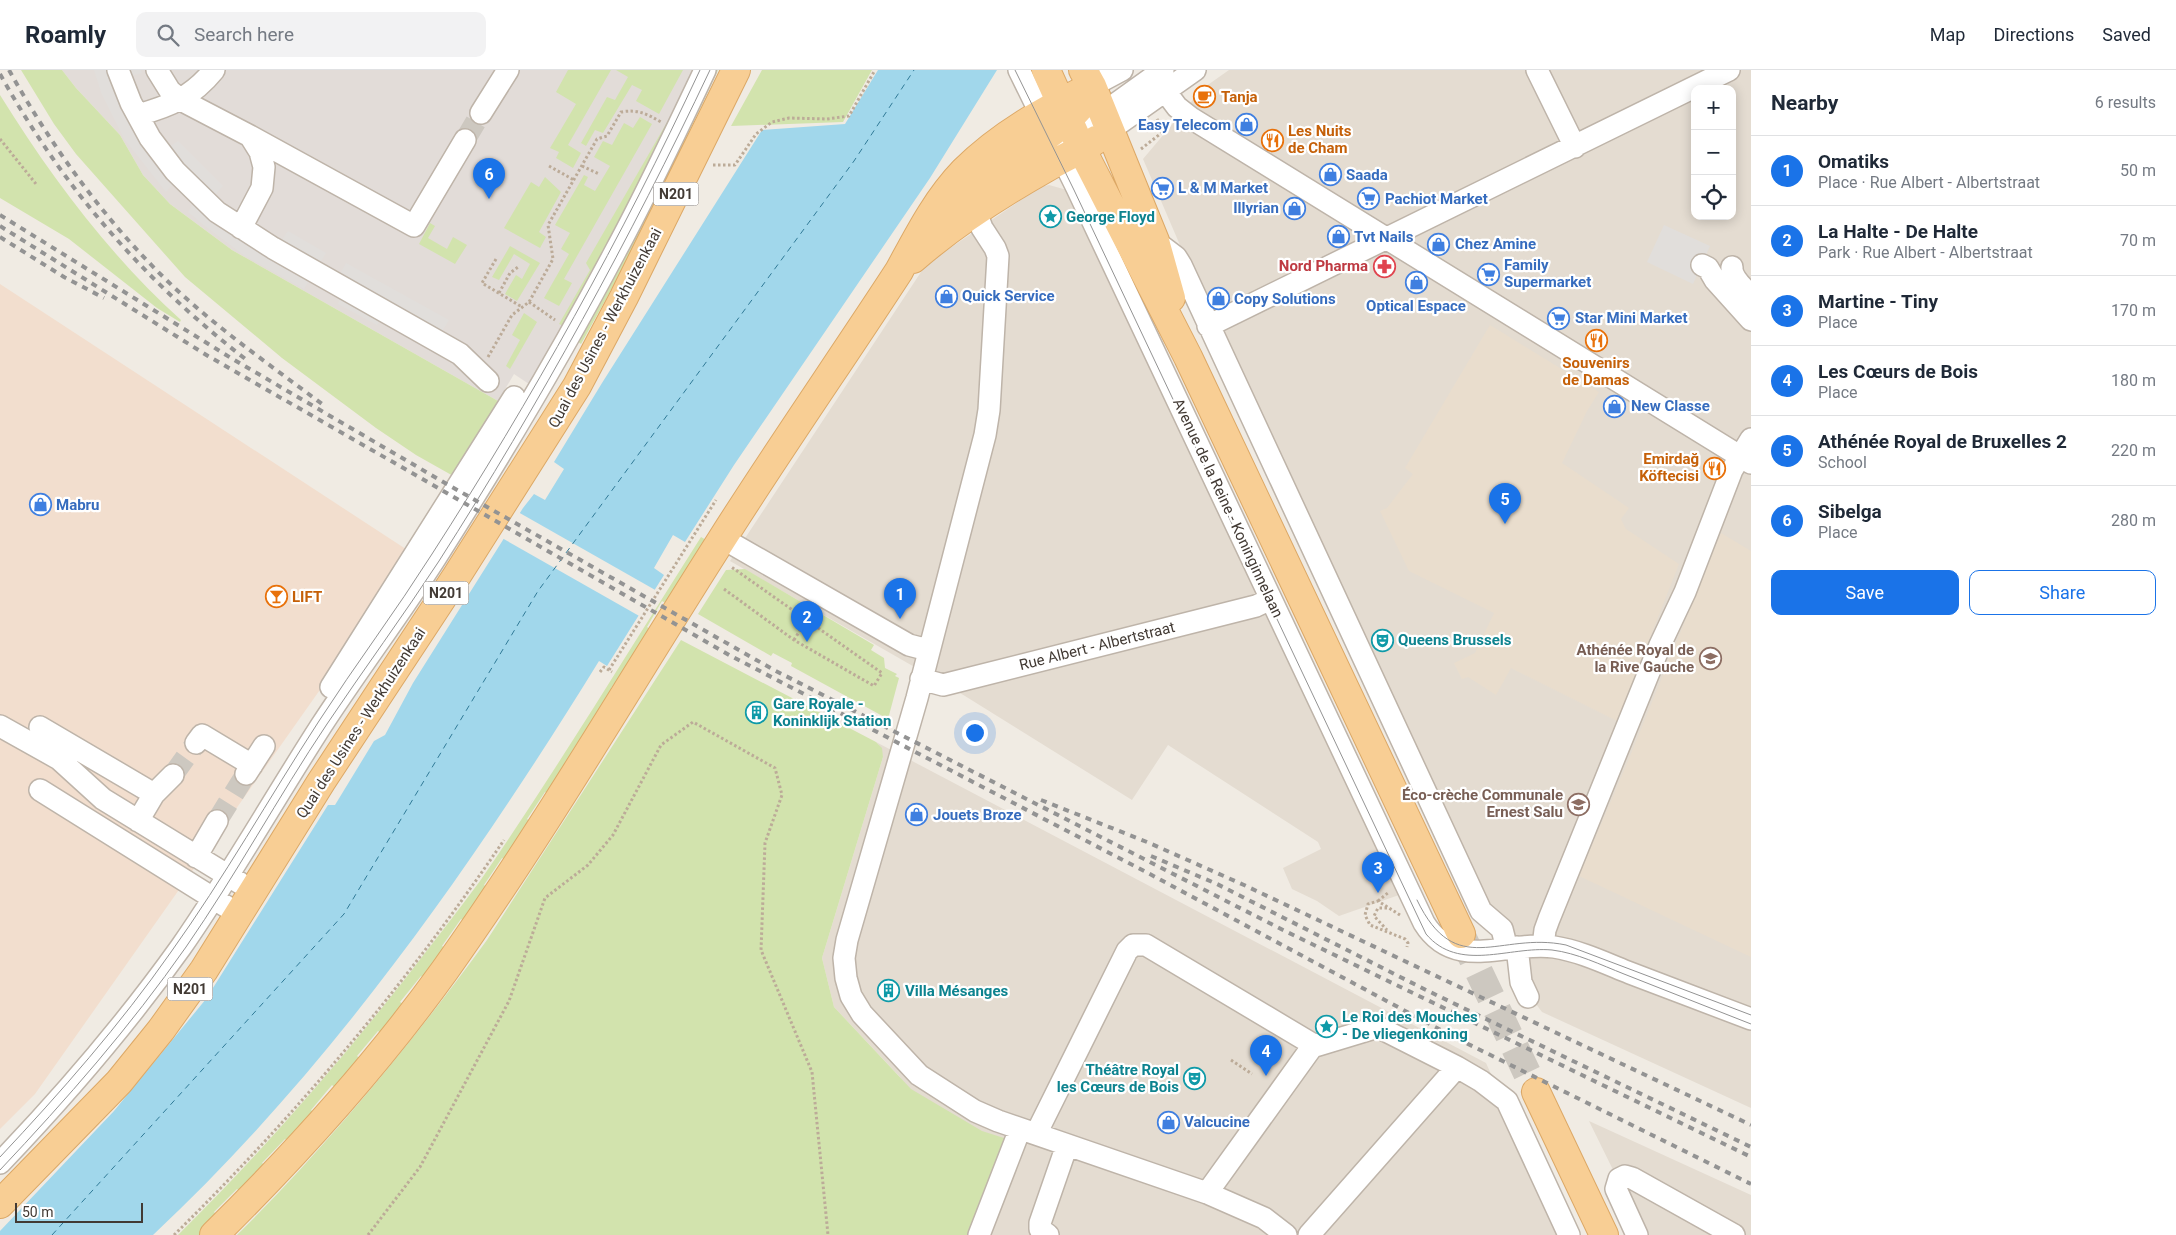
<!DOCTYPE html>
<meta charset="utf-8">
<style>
:root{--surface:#fff;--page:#f2f2f3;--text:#1f2937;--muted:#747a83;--line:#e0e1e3;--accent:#1a73e8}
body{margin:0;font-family:Roboto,sans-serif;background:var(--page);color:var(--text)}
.controls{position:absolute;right:15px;top:15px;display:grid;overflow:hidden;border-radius:10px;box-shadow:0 2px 12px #0003}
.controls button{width:45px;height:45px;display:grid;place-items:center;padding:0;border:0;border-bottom:1px solid var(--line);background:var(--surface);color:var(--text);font:25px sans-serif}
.scale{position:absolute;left:15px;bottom:12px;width:128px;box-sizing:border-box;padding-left:5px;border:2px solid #423a34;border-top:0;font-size:14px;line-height:18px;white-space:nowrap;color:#423a34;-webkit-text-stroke:4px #fff;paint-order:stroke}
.you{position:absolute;left:974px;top:662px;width:18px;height:18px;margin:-12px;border:4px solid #fff;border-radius:50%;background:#1a73e8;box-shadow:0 0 0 8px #1a73e833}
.badge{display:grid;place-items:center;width:32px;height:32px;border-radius:50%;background:var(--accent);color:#fff;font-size:16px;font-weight:700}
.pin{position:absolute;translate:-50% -41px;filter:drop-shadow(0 1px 2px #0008)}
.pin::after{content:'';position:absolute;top:26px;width:18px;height:15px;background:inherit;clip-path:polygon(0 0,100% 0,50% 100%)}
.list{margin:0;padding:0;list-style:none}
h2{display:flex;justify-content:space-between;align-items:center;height:65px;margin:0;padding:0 20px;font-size:21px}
h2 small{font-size:16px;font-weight:400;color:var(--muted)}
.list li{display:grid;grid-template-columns:32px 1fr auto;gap:15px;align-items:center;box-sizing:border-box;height:70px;padding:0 20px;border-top:1px solid var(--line)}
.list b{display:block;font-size:19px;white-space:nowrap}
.list p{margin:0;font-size:16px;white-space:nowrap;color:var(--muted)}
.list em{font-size:16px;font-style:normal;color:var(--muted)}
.actions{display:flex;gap:10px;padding:15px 20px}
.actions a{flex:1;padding:11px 0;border:1px solid var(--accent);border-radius:10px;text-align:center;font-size:18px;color:var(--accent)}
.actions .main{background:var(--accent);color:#fff}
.icon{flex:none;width:28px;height:28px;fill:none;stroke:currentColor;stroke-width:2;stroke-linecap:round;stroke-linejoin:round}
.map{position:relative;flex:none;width:1751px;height:1165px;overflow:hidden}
header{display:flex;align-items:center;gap:30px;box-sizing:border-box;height:70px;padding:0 25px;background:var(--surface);border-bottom:1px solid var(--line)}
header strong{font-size:24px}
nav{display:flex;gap:28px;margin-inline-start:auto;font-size:18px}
.search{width:350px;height:45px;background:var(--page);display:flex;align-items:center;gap:12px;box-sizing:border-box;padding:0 18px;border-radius:10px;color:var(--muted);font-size:19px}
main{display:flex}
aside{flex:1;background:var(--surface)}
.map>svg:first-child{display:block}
</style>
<header>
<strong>Roamly</strong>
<div class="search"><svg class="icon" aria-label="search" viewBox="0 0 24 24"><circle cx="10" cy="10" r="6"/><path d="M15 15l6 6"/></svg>Search here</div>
<nav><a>Map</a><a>Directions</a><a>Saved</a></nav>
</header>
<main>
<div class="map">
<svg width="1751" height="1165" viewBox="0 0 1751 1165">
<rect width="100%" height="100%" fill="#f0ebe3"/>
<path fill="#e4dcd1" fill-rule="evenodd" d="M1229 0H1751V1038L1542 942 1511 901 1497 855 1210 245 1143 89 1202 19ZM1695 19H1732V146H1695Z
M1049 115 1067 120 1072 126 1399 825 1339 846 1317 831 1292 819 1283 798 1321 779 1318 772 1168 675 1132 730 965 626 730 491 923 199 931 191 1040 117Z
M876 672 1486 993 1564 1165H969L900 1007 834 937 822 888 883 687 879 675Z
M1589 1051 1751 1125V1165H1645Z"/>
<path fill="#f2dece" d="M0 214 415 485 35 1024 0 1059Z"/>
<path fill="#e2dcd8" d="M62 0H695L532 316 514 304 498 331 232 180 170 134 143 105 120 65 76 18Z"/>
<path fill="#e9ddcd" d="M1490 255 1599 322 1587 341 1562 393 1629 438 1621 449 1626 459 1679 494 1617 651 1511 598 1496 625 1468 607 1462 609 1454 593 1475 583 1494 543 1409 501 1380 441 1387 438 1413 404 1405 398Z
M1721 463 1751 481V887L1579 806 1626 696Z"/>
<path fill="#d2e3ad" d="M21 0H62L76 18 120 65 143 105 170 134 232 180 498 331 455 407 416 385 376 358 282 288 185 207 76 84 54 54Z
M568 0H611L568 75 581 83 573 98 556 88 559 82 550 78 576 34 556 22Z
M616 0H683L659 44 636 31 642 20 632 15 603 63 595 60 586 76 581 73 607 27 615 30 628 7Z
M713 0H718L631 184 581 274 577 271Z
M762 0H872L843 52 731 56Z
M685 21 646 108 566 257 559 254 590 200 586 193Z
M0 25C51 107 109 185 181 250L180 252 157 238 69 169 0 128Z
M640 47 652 54 564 209 572 213 559 236 544 228 569 184 561 179 570 163 555 155 584 105 588 107 584 115 595 121 610 96 594 87 603 71 612 75 624 53 633 58Z
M545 107 561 122 539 162 546 167 540 178 504 158 531 112 539 117Z
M430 153 435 156 428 168 447 179 453 167 467 175 455 194 419 174Z
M510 176 540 193 517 231 505 224 516 205 522 209 530 194 514 184 499 210 492 207Z
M524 243 537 252 510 299 506 296 520 270 512 265Z
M701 467 708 471 669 535 662 531 647 557 653 561 611 618 617 622 595 659 589 655 572 681 578 685 552 726 545 722 527 749 534 754 508 792 502 788 484 815 490 820 467 853 461 849 442 876 448 880 427 910 421 906 400 932 406 936 384 965 378 961 357 986 363 991 338 1020 332 1015 311 1040 316 1045 291 1074 285 1069 262 1093 268 1098 243 1124 237 1119 214 1142 219 1148 201 1165H178C260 1084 334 999 405 909 430 876 456 844 480 811 557 699 628 582 701 467Z
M745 499 874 575 871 580 884 588 885 598 897 604 895 606 899 608 888 649 791 596 792 593 773 583 771 586 698 544 726 500Z
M681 570 876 672 882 678 883 687 822 888 834 937 911 1019 982 1061 1007 1069 969 1165H237C329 1074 411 974 487 870Z"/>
<path fill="#e1dedb" d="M94 0H141L142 3 131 6 145 39 169 77 178 71 223 116 214 126 237 145 281 171 288 161 326 183 304 219 245 186 205 156 188 142 194 133 174 113 166 122 125 70 101 22Z
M1664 155 1710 176 1693 214 1647 192Z
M346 193 449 250 441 263 388 234 377 255 338 234 342 226 331 220Z"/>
<path fill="#a1d7eb" d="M878 0H997L930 108 734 395 685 472 673 465 654 498 664 505 607 596 599 591C471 798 331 998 153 1165H0V1161L114 1041 206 929 328 735H335L374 671 385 665 413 613 523 438 534 424 545 430 564 399 554 392 602 313 762 60 845 54Z"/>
<path fill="#f0ebe3" d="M518 442 657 521 641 547 502 468Z"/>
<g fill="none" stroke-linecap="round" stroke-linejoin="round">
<path stroke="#307a97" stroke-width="1" stroke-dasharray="6 5" stroke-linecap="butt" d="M52 1165 344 844 538 521 854 91 914 0"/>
<path stroke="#cdc8c0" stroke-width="21" stroke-dasharray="21 11" stroke-linecap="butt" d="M465 70 481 43
M173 705 196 673
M217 751 246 704"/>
<path stroke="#cdc8c0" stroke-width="28" stroke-dasharray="28 14" stroke-linecap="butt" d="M1461 864 1536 1022"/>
<defs>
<path id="minor" d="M118 0 131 33 150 68 175 101 217 142 273 178 460 284 488 311
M157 0 170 21 181 30 250 66 260 82 264 97 262 118 241 158
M1019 0 1077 118 1424 853C1455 903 1508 870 1554 877 1580 881 1605 893 1630 903 1670 918 1711 934 1751 949
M1537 0 1575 77
M1092 16 1122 0
M1165 21 1177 37 1191 48 1751 393
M481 43 508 0
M138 45C170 36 192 27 214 0
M1110 60 1195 0
M250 66 414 156 465 70
M1069 81 1084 61 1103 43 1163 0
M971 129 982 158 995 178 998 186 989 340 985 365 917 628 847 870 844 888 846 908 851 926 862 944 919 1005 975 1041 998 1051 1207 1123 1264 1148 1286 1165
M1155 171 1176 187 1181 195 1481 841 1502 859 1507 879
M1702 195 1708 198 1715 210 1751 250
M1732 197C1731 208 1744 218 1751 226
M1208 256 1729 0
M722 468 909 575 928 580
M921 609 943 615 951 613 1256 536 1271 529
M331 617 514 327
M0 656 59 689 103 729 240 813
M40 657 154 724
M196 673 202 665 252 695
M246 704 264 676
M40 720 240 845
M138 751 154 724 173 705
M196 787 217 751
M1543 876 1545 860 1549 849 1660 575 1685 522 1732 400 1751 369
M1517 877 1521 912 1528 927
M1036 1064 1127 881 1133 875H1146L1314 975
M0 1093C65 1025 126 954 181 877 231 805 274 729 321 656 358 599 399 545 436 487 499 388 560 286 615 182 647 123 676 61 705 0
M1207 1123 1312 977 1378 957 1457 997 1481 1011 1507 1031 1569 1165
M979 1165 1020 1059
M1048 1165 1040 1159V1153L1067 1075
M1309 1165 1457 997
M1637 1165 1616 1119 1619 1109 1625 1106 1632 1108 1734 1165"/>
<path id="major" d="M1046 0 1082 80 1188 287 1461 864
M1083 0 1092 16 1155 171 1171 228
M957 141 976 120 1069 49 1080 37
M913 189C953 154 1000 124 1046 98 1063 88 1080 81 1096 70
M1536 1022 1604 1165
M0 1134 119 1012 161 960 204 900 321 712 456 507 577 316 624 227 736 0
M214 1165C297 1083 376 996 445 900 544 761 630 613 722 469 779 379 841 290 899 201 918 166 936 130 964 101 1001 64 1046 40 1092 16"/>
</defs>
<use href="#minor" stroke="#beb4a9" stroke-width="24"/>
<use href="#major" stroke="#dca866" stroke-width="30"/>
<path stroke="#bcab98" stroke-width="3" stroke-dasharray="2.5 2.5" stroke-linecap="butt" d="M1157 49 1164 61
M0 69 36 114
M1141 79 1164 61 1168 53
M713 95H735L756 64 772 52 789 48 827 49 849 46 875 0
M549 96 574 110
M582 96 599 104
M496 189 482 213 522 237
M499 223 510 203 518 197
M529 232 555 250
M488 287 512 245 529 232 553 189 548 155 597 69 607 66 621 42C638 39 647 44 661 52
M724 519 794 570 874 616 882 603 730 496
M794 570 812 541
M609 600 716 430
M600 602 604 597 612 602
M1378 831 1389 822
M1387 838H1378L1374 846 1387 860
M1400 845 1378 831 1368 834 1365 845 1370 855 1405 869 1408 873 1407 877
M1231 990 1252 1004
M174 1165C297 1044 407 913 504 770
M368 1165 420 1097 509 931 545 828 588 795 613 765 661 675 693 652 775 698 782 725 765 773 761 880 812 1002 828 1165"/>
<use href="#minor" stroke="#fff" stroke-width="21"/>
<use href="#major" stroke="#f8ce94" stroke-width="28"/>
<path stroke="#939393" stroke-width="1" d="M1015 0 1074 120 1426 864C1459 903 1509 876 1552 880 1577 883 1601 895 1624 904 1666 921 1709 937 1751 954
M1417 830C1456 911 1499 861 1566 875L1751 945
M0 1087C61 1022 120 955 171 882 224 808 269 728 319 651 355 595 396 541 432 484 532 329 622 167 700 0
M0 1100C67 1029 130 957 186 877 236 805 278 727 327 654 364 599 403 546 439 491 540 333 630 169 710 0"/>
<path stroke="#939393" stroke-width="4" stroke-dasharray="6 6" stroke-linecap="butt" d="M9 0C54 81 111 159 179 222 224 263 274 298 322 334
M0 4C64 119 144 211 248 291
M0 145 231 288 445 413 774 600 1283 860 1751 1087
M0 156 208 286 731 586 1146 802 1452 966 1751 1114
M0 167 64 207 104 228
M1041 730 1147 772 1244 815 1751 1055
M1151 786 1217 814 1424 919 1751 1077"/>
</g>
<defs>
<symbol id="cafe-ring" viewBox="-11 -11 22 22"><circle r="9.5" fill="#fff" stroke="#e8710a" stroke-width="1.5"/><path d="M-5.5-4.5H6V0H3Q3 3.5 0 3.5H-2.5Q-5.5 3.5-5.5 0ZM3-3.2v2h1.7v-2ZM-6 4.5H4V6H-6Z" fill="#e8710a"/></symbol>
<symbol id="shop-ring" viewBox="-11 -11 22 22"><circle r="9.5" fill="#fff" stroke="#3f7fe0" stroke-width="1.5"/><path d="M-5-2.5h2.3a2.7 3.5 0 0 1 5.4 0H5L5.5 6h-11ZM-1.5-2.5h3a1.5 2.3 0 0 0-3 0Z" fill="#3f7fe0"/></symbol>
<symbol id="restaurant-ring" viewBox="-11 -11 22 22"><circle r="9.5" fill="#fff" stroke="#e8710a" stroke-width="1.5"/><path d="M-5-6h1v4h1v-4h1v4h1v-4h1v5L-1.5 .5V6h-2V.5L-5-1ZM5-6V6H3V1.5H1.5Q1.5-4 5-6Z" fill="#e8710a"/></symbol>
<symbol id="supermarket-ring" viewBox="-11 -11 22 22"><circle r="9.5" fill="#fff" stroke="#3f7fe0" stroke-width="1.5"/><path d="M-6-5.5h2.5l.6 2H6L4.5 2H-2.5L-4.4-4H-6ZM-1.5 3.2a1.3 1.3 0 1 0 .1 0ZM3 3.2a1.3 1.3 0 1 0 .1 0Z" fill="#3f7fe0"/></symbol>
<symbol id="sight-ring" viewBox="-11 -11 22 22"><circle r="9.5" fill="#fff" stroke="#0f9aa8" stroke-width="1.5"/><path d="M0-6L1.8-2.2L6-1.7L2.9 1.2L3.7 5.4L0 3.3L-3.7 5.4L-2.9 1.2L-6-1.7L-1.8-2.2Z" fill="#0f9aa8"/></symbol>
<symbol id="pharmacy-ring" viewBox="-11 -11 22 22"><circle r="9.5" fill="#fff" stroke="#e0444e" stroke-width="1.5"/><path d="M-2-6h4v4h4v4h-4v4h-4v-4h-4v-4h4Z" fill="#e0444e"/></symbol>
<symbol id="bar-ring" viewBox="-11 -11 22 22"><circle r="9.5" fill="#fff" stroke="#e8710a" stroke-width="1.5"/><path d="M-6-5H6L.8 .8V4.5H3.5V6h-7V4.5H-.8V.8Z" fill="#e8710a"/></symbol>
<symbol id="theatre-ring" viewBox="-11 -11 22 22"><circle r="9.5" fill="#fff" stroke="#0f9aa8" stroke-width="1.5"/><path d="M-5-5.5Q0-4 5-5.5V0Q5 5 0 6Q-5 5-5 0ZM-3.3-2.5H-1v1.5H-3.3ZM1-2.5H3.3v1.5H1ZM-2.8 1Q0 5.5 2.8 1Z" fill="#0f9aa8"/></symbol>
<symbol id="school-ring" viewBox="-11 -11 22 22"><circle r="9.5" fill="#fff" stroke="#8d6e63" stroke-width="1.5"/><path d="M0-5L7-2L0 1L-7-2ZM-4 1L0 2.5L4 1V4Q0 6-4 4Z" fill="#8d6e63"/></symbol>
<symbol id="building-ring" viewBox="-11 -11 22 22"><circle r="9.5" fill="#fff" stroke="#0f9aa8" stroke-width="1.5"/><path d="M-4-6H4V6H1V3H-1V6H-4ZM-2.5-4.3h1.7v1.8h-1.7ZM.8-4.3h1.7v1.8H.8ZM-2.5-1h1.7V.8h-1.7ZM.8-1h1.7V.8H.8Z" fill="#0f9aa8"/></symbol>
</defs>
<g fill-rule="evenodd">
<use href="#cafe-ring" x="1192" y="14" width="25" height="25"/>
<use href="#shop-ring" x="1234" y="42" width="25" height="25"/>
<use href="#restaurant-ring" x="1260" y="58" width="25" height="25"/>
<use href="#shop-ring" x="1318" y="92" width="25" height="25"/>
<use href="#supermarket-ring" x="1150" y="106" width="25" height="25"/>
<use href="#supermarket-ring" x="1356" y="116" width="25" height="25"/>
<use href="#shop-ring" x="1282" y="126" width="25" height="25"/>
<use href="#sight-ring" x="1038" y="134" width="25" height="25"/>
<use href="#shop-ring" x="1326" y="154" width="25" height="25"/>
<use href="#shop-ring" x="1426" y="162" width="25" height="25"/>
<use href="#pharmacy-ring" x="1372" y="184" width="25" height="25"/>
<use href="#supermarket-ring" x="1476" y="192" width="25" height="25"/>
<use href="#shop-ring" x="1404" y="200" width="25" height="25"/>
<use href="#shop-ring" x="934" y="214" width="25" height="25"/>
<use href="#shop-ring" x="1206" y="216" width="25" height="25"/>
<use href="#supermarket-ring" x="1546" y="236" width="25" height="25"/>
<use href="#restaurant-ring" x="1584" y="258" width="25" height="25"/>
<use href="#shop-ring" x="1602" y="324" width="25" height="25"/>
<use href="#restaurant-ring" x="1702" y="386" width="25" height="25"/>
<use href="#shop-ring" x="28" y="422" width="25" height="25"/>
<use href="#bar-ring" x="264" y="514" width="25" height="25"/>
<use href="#theatre-ring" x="1370" y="558" width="25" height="25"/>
<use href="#school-ring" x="1698" y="576" width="25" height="25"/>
<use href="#building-ring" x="744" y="630" width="25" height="25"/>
<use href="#school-ring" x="1566" y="722" width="25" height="25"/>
<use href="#shop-ring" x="904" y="732" width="25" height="25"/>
<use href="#building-ring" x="876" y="908" width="25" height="25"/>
<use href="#sight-ring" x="1314" y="944" width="25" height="25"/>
<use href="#theatre-ring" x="1182" y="996" width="25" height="25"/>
<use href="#shop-ring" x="1156" y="1040" width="25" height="25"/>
</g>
<g text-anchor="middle" stroke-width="4.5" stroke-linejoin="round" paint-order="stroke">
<g fill="#fff" stroke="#7b7571" stroke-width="1">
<rect x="653.5" y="112.5" width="45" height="23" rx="4"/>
<rect x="423.5" y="511.5" width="45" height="23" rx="4"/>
<rect x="167.5" y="907.5" width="45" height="23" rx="4"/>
</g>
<g font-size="14" font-weight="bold" fill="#423a34">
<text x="676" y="129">N201</text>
<text x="446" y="528">N201</text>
<text x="190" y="924">N201</text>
</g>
<g font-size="15" font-weight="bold" fill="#c56008" stroke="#fff" text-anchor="start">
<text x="1221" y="32">Tanja</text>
<text x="1288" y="66">Les Nuits<tspan x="1288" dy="17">de Cham</tspan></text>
<text x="1596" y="298" text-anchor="middle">Souvenirs<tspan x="1596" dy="17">de Damas</tspan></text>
<text x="1699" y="394" text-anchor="end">Emirdağ<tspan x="1699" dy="17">Köftecisi</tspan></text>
<text x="292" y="532">LIFT</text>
</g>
<g font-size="15" font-weight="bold" fill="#366cbe" stroke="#fff" text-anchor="start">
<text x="1231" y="60" text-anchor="end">Easy Telecom</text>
<text x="1346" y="110">Saada</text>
<text x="1178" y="123">L &amp; M Market</text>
<text x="1385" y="134">Pachiot Market</text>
<text x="1279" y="143" text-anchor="end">Illyrian</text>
<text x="1354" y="172">Tvt Nails</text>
<text x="1455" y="179">Chez Amine</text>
<text x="1504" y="200">Family<tspan x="1504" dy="17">Supermarket</tspan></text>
<text x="962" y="231">Quick Service</text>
<text x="1234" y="234">Copy Solutions</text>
<text x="1416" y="241" text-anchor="middle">Optical Espace</text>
<text x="1575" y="253">Star Mini Market</text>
<text x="1631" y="341">New Classe</text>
<text x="56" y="440">Mabru</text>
<text x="933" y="750">Jouets Broze</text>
<text x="1184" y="1057">Valcucine</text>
</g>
<g font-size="15" font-weight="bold" fill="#0d838f" stroke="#fff" text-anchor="start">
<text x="1066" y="152">George Floyd</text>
<text x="1398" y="575">Queens Brussels</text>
<text x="773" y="639">Gare Royale -<tspan x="773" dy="17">Koninklijk Station</tspan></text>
<text x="905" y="926">Villa Mésanges</text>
<text x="1342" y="952">Le Roi des Mouches<tspan x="1342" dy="17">- De vliegenkoning</tspan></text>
<text x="1179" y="1005" text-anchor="end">Théâtre Royal<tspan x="1179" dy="17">les Cœurs de Bois</tspan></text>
</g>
<g font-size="15" font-weight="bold" fill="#be3a42" stroke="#fff" text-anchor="end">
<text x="1368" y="201">Nord Pharma</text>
</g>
<g font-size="15" fill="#423a34" stroke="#fff">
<text transform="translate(605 258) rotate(-62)" y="5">Quai des Usines - Werkhuizenkaai</text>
<text transform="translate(1228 438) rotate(65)" y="5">Avenue de la Reine - Koninginnelaan</text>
<text transform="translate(1097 576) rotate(-14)" y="5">Rue Albert - Albertstraat</text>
<text transform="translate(361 653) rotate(-57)" y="5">Quai des Usines - Werkhuizenkaai</text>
</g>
<g font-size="15" font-weight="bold" fill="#785e54" stroke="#fff" text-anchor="end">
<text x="1694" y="585">Athénée Royal de<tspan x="1694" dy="17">la Rive Gauche</tspan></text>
<text x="1563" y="730">Éco-crèche Communale<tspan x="1563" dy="17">Ernest Salu</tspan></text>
</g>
</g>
</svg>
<div class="controls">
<button>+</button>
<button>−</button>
<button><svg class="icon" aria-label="locate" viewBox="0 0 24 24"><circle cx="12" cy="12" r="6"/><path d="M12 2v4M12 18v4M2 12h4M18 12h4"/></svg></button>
</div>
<div class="scale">50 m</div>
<div class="you"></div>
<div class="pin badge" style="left:900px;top:549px">1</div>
<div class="pin badge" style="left:807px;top:572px">2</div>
<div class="pin badge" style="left:1378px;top:823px">3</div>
<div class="pin badge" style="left:1266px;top:1006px">4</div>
<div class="pin badge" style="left:1505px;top:454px">5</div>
<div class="pin badge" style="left:489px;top:129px">6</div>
</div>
<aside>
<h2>Nearby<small>6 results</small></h2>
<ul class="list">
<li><span class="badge">1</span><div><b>Omatiks</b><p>Place · Rue Albert - Albertstraat</p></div><em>50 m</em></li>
<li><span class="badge">2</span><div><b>La Halte - De Halte</b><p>Park · Rue Albert - Albertstraat</p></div><em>70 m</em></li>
<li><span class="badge">3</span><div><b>Martine - Tiny</b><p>Place</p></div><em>170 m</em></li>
<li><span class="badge">4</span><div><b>Les Cœurs de Bois</b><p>Place</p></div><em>180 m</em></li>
<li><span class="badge">5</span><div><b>Athénée Royal de Bruxelles 2</b><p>School</p></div><em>220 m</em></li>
<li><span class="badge">6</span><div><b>Sibelga</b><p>Place</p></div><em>280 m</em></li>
</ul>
<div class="actions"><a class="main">Save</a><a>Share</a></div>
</aside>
</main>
